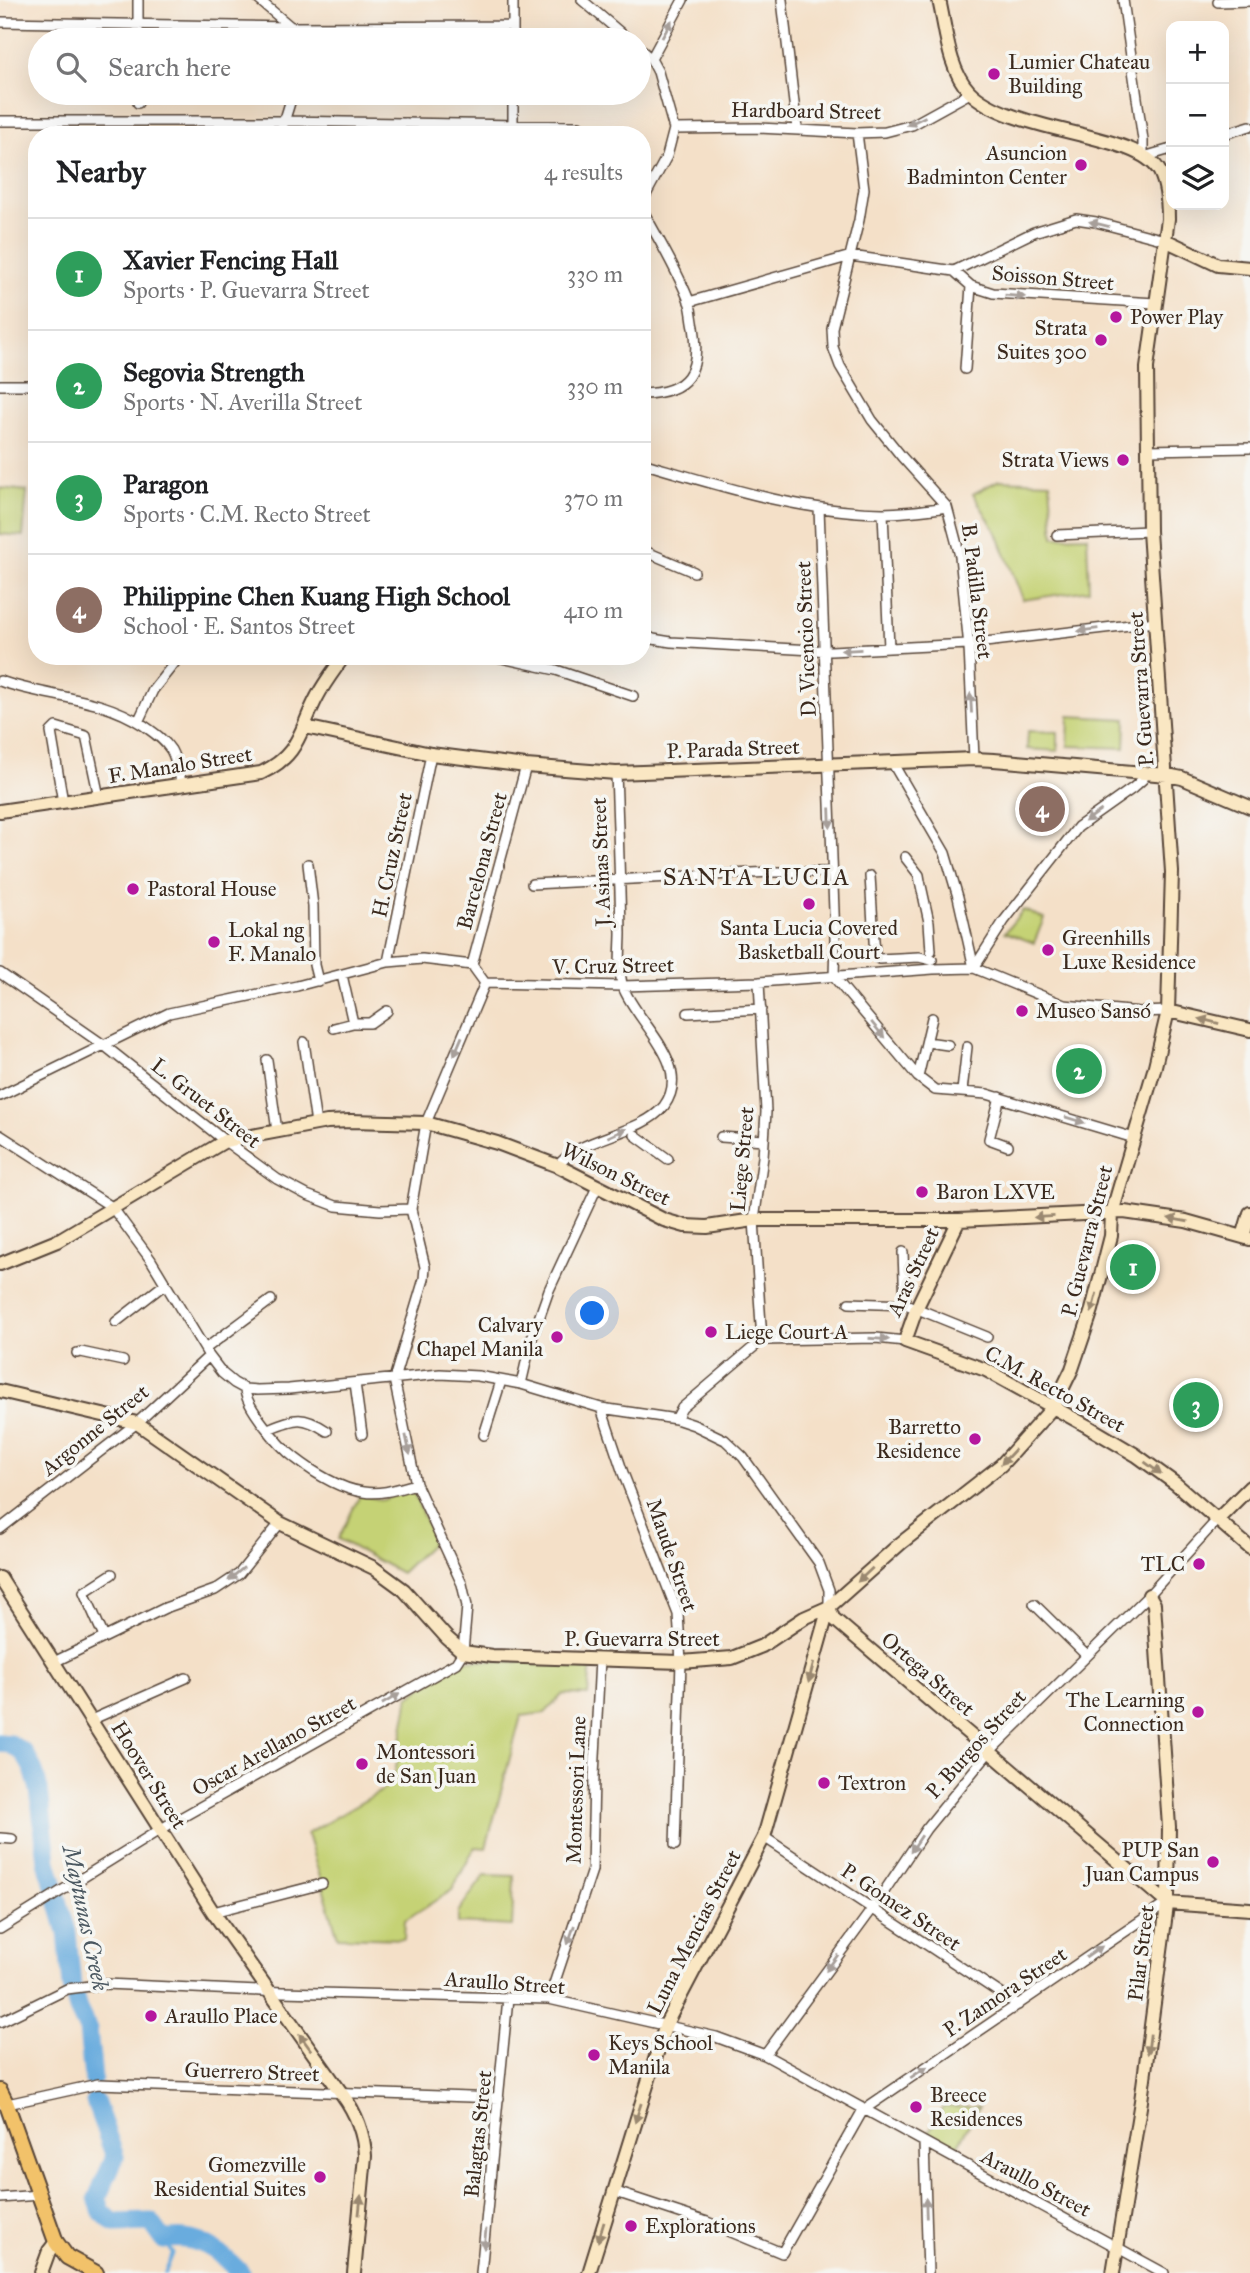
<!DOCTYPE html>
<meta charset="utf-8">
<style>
:root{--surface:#fff;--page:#f2f2f2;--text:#202124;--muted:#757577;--line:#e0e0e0;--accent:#b5179e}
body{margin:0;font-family:"IM FELL Great Primer",serif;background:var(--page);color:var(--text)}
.controls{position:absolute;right:21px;top:21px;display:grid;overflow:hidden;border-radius:14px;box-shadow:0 7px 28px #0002}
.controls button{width:63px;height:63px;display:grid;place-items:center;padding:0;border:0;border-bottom:2px solid var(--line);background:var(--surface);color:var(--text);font:35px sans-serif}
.you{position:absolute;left:593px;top:1314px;width:24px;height:24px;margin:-18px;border:5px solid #fff;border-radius:50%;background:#1a73e8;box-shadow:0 0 0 10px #1a73e833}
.badge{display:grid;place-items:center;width:46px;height:46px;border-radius:50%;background:var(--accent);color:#fff;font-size:23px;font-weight:700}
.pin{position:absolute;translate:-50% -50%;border:4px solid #fff;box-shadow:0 2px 7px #0006}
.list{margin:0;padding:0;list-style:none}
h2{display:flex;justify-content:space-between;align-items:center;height:91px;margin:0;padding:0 28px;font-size:30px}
h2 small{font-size:23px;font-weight:400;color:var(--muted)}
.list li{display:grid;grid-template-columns:46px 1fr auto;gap:21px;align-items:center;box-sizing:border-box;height:112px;padding:0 28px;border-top:2px solid var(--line)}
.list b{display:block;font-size:26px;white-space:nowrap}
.list p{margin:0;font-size:23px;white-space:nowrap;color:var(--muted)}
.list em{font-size:23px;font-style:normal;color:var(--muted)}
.icon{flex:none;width:38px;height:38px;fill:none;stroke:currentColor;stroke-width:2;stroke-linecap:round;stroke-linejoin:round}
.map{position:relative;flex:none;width:1250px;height:2273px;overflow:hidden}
.search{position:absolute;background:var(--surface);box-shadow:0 7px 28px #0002;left:28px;top:28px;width:623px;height:77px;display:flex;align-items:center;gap:18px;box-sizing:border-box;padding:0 24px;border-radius:38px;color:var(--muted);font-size:26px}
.panel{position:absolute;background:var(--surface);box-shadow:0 7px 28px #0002;left:28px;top:126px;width:623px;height:539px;border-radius:28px}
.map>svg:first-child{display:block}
</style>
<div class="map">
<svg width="1250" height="2273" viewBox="0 0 1250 2273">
<rect width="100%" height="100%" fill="#f6f6f2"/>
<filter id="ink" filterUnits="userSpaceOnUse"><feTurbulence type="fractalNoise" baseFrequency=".0143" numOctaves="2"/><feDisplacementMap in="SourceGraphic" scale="14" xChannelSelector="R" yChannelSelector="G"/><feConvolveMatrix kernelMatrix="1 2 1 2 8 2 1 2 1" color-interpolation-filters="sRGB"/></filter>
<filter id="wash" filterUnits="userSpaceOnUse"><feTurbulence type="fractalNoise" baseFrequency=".00686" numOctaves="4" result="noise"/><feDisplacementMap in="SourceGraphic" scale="28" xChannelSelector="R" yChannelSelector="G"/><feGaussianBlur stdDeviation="1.57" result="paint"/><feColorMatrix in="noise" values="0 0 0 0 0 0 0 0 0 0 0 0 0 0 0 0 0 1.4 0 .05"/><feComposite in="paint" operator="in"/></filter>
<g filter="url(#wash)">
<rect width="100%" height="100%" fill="#f4e0c8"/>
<path fill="#c5d274" stroke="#807e49" stroke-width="2" d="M999 480 1050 482 1054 537 1087 536 1089 590 1023 600 997 533 973 494Z
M0 488 27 491 23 536 0 534Z
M1069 716 1126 719 1125 748 1068 746Z
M1028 731 1058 732V751L1027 749Z
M1023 910 1044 918 1034 943 1005 932Z
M412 1489 434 1541 401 1573 338 1539 360 1495 383 1500Z
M459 1660 591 1664 588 1695 563 1694 545 1713 521 1716 486 1848 475 1847 452 1890 405 1920 404 1939 338 1937 307 1834 393 1784 409 1697Z
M485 1875 514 1876 512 1926 458 1923V1912Z
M943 2107H979L956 2148 927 2135Z"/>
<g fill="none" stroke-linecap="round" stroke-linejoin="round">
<path stroke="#69acde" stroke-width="3.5" d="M164 2240 173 2253 165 2273"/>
<path stroke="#69acde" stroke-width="19" d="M0 1743 10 1744 24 1753 33 1769 39 1789 47 1861 67 1932 72 1987 78 2009 88 2030 93 2078
M95 2101 115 2157 97 2198 102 2212 114 2223 151 2222 164 2240C196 2233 220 2251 241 2273"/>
</g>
</g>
<g filter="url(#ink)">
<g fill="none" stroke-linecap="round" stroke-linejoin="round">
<defs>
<path id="street" d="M138 0V40
M259 0 291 27 297 40
M582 0 629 40
M782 0 797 129
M1123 0 1143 140V155
M1218 2 1250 1
M0 22 291 27 513 26
M513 40V0
M639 48 651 59 658 72 674 129 667 156 642 202
M651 59 683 0
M513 93V124
M138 103V93
M0 121H285L579 126
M406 123V135
M674 129 759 128 857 133 885 132 912 125 970 93
M857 133 864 189 859 220 832 328 833 347 840 366 872 420 902 457 947 507 960 556 969 647 974 759
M1224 134 1250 126
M280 135 293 93
M1147 156 1171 149
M642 209C657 237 678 271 689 301 692 309 692 319 694 327 701 371 689 393 642 394
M954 271 971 286 993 293 1155 303
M689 302 851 256 954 271 1034 232 1076 219 1096 222 1165 240
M965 369 971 286
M0 385H37
M1148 450 1250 448
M642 463C721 486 800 512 883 513 905 513 926 510 947 507
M819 508 835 938 834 977
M883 513 889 648
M1057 535 1149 531
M642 550 694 572
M642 633 653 639 671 642 831 651 968 644 1156 622
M493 656 556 670 633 696
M0 681C48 698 99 696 143 725 153 732 164 739 171 750 177 761 179 773 182 786
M138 722 153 690 180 656
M892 762 945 853 958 897 974 968
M63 802 51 732 56 727 86 736 99 797
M905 857 919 875 920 881 929 922 931 951
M308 864 313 906 314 965 318 981
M870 876 875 956 879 959 919 957 932 960
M532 884 774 872H832
M388 962 431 754
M472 965 526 766
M974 968 1004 921 1078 827 1133 788 1143 779 1145 773
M0 973 105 1046 225 1141 277 1179 307 1195 336 1206 380 1210 411 1209
M342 975 353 1023
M834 977 918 1077 935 1090 987 1094 1134 1138
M759 982 766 1112 763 1157 754 1220 762 1340
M688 1013 761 1009
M334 1028 353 1023H370L387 1011
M304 1042 316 1124
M927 1042 948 1045
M267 1060 277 1131
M918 1077 932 1018
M962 1091 967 1047
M0 1096 169 1013 297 986 388 962 422 959 472 965 485 983 622 986 759 982 933 969 974 968 1064 1005 1140 1012 1168 1011
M1000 1097 989 1139 1008 1146
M0 1135 112 1207 151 1260 209 1356 222 1373 234 1383 245 1389 257 1390 289 1389 440 1374 478 1376 521 1384 601 1408 676 1419 694 1425 725 1440 743 1457 819 1563 829 1590V1607
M635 1135 668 1159
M721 1137 764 1140
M558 1166C578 1137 641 1135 664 1106 694 1065 636 1022 623 987 618 975 621 947 621 933 620 880 618 826 616 773
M903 1252 905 1304
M849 1303 908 1305 987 1337
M116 1322 165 1284
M205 1349 271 1300
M77 1353 81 1352 123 1361
M355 1383 362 1434
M521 1384 531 1341 549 1290 598 1185
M245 1389C245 1406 280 1447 295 1458 313 1472 340 1489 363 1492 381 1495 398 1489 416 1484
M601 1408 623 1473 678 1614 681 1662 675 1845
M676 1419 682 1408 762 1340 876 1338 905 1341
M268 1429C296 1418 302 1415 327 1431
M484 1435 501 1381
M0 1529 137 1423 209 1356
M1034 1604 1087 1656
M104 1637 84 1592 112 1574
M54 1662 165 1608 215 1590 239 1574 280 1523
M91 1720 186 1678
M764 1837 1018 2005
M0 1838 12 1839
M213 1912 322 1884
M0 1929 161 1829 456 1663 463 1652 467 1606 462 1584 416 1484 394 1379 424 1279 425 1267 411 1209 426 1123 485 983
M549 1999 592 1870 594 1776 600 1659
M0 2022 67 1989 106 1984 282 1992 549 1999 716 2037 765 2055 1164 2273
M765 2055 873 1908 926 1829 989 1752 1149 1595 1217 1520
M3 2105 98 2084 499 2098
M924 2142 928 2273
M613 2191 707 2222 782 2253 863 2110 1167 1903
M0 2198 39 2195
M481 2273 508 1998"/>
<path id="secondary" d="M1165 240 1218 265 1250 268
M305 727 431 754 526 766 616 773 974 759 994 760 1167 775 1182 778 1250 807
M0 811 261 773C300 755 299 731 317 697 324 683 335 669 344 656
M1168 1011 1250 1030
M959 1220 917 1307 905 1341 986 1370 1087 1426 1136 1455 1176 1484 1250 1548
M1243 1237 1250 1213
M0 1264 57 1241 225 1141 327 1122 351 1121 426 1123 497 1143 558 1166 664 1220 685 1226 707 1227 754 1220H959L1124 1212 1186 1221 1250 1239
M0 1391 137 1423 280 1523 374 1568 404 1590 447 1638 463 1652 492 1656 681 1662 732 1658 762 1646 804 1618 829 1607 901 1543 1001 1465 1054 1406 1072 1369 1092 1310 1111 1236 1112 1213 1154 1070 1168 1011 1172 872 1149 531 1147 368 1168 219C1168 204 1167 186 1160 172 1139 131 1012 135 969 91 948 69 946 29 939 0
M1217 1520 1250 1487
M0 1578 213 1912 342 2094C356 2113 364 2132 365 2156L354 2273
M829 1607 833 1618 1167 1903 1250 1909
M41 2273 49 2251 56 2242
M589 2273 666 2024 764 1837 829 1607
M1113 2273 1141 2101 1168 1898 1169 1827 1154 1604 1149 1595"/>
<path id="primary" d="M0 2091 7 2105 56 2242 67 2257 96 2273"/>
</defs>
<use href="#street" stroke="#574538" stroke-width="12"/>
<use href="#secondary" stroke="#574538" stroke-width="16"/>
<use href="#primary" stroke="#574538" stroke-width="18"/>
<use href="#street" stroke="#fff" stroke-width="9"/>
<use href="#secondary" stroke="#fae7c3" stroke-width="12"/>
<use href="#primary" stroke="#f2c26a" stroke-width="14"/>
</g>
<defs><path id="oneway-solid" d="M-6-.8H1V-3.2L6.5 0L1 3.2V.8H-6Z" transform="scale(1.75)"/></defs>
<g fill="#a79f9a">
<use href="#oneway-solid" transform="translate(667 29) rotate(-61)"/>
<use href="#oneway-solid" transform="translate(916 121) rotate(155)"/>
<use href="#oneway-solid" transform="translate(1099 224) rotate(-166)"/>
<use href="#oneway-solid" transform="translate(1015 296) rotate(5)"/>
<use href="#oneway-solid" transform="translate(1088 630) rotate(173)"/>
<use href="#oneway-solid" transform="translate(851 650) rotate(177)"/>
<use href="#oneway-solid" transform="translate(971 703) rotate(-93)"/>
<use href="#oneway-solid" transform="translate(1093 816) rotate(145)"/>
<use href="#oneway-solid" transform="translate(830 818) rotate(88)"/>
<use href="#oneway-solid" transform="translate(878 1030) rotate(50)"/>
<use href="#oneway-solid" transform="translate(458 1046) rotate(113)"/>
<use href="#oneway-solid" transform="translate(1075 1120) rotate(17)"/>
<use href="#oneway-solid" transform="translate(617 1133) rotate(-24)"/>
<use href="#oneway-solid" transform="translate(879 1339) rotate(4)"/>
<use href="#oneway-solid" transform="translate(408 1445) rotate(78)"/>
<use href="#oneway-solid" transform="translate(236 1574) rotate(140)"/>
<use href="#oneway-solid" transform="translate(391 1699) rotate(-30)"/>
<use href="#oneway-solid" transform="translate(916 1844) rotate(124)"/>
<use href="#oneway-solid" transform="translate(571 1935) rotate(109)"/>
<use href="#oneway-solid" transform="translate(1094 1952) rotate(-35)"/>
<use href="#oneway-solid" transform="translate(832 1963) rotate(126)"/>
<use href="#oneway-solid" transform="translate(919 2072) rotate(-34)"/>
<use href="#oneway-solid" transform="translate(926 2208) rotate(-92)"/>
<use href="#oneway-solid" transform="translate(485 2239) rotate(96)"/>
</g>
<g fill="#9a8870">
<use href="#oneway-solid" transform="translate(1209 1021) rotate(-166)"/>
<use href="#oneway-solid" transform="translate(1044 1217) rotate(177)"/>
<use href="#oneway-solid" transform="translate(1178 1220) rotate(-170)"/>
<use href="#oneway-solid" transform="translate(1094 1303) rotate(105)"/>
<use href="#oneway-solid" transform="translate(1008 1457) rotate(133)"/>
<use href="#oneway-solid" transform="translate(1153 1468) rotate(36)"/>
<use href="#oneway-solid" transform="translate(865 1575) rotate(137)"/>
<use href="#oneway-solid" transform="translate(811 1673) rotate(105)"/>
<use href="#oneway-solid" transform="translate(305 2042) rotate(-126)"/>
<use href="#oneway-solid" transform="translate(1149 2044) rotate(97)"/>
<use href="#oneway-solid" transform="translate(638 2113) rotate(108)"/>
<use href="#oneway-solid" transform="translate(360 2205) rotate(-84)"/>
<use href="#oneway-solid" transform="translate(601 2232) rotate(107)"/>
</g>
</g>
<g fill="#b5179e" stroke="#f6f6f2" stroke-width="2.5">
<circle cx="994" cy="74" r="7"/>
<circle cx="1081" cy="165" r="7"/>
<circle cx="1116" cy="317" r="7"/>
<circle cx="1101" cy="340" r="7"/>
<circle cx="1123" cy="460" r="7"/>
<circle cx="133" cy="889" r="7"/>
<circle cx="809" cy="904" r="7"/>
<circle cx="214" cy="942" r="7"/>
<circle cx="1048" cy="950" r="7"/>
<circle cx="1022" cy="1011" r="7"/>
<circle cx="922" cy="1192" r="7"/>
<circle cx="711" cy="1332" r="7"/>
<circle cx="557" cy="1337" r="7"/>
<circle cx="975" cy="1439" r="7"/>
<circle cx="1199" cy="1564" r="7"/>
<circle cx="1198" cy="1712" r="7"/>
<circle cx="362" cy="1764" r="7"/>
<circle cx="824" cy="1783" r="7"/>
<circle cx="1213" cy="1862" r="7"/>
<circle cx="151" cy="2016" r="7"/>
<circle cx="594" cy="2055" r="7"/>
<circle cx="916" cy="2107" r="7"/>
<circle cx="320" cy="2177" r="7"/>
<circle cx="631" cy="2226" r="7"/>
</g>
<g text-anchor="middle" stroke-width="7" stroke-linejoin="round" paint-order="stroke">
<g font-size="21" fill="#3b2a1e" stroke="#f6f6f2" text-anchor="start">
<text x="1008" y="69">Lumier Chateau<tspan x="1008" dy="24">Building</tspan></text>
<text x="1067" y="160" text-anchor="end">Asuncion<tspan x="1067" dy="24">Badminton Center</tspan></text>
<text x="1130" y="324">Power Play</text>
<text x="1087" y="335" text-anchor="end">Strata<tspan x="1087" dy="24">Suites 300</tspan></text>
<text x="1109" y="467" text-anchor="end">Strata Views</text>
<text x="147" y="896">Pastoral House</text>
<text x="809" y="935" text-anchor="middle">Santa Lucia Covered<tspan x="809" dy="24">Basketball Court</tspan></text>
<text x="228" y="937">Lokal ng<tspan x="228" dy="24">F. Manalo</tspan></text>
<text x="1062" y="945">Greenhills<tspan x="1062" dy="24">Luxe Residence</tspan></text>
<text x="1036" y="1018">Museo Sansó</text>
<text x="936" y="1199">Baron LXVE</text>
<text x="543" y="1332" text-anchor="end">Calvary<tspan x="543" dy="24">Chapel Manila</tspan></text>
<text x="725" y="1339">Liege Court A</text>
<text x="961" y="1434" text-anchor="end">Barretto<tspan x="961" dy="24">Residence</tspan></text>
<text x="1185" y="1571" text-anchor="end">TLC</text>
<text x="1184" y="1707" text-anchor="end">The Learning<tspan x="1184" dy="24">Connection</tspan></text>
<text x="376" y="1759">Montessori<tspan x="376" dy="24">de San Juan</tspan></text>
<text x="838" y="1790">Textron</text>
<text x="1199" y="1857" text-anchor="end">PUP San<tspan x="1199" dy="24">Juan Campus</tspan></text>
<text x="165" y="2023">Araullo Place</text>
<text x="608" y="2050">Keys School<tspan x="608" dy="24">Manila</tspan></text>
<text x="930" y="2102">Breece<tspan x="930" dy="24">Residences</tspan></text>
<text x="306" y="2172" text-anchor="end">Gomezville<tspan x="306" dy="24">Residential Suites</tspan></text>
<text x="645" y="2233">Explorations</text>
</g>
<g font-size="21" fill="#3b2a1e" stroke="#f6f6f2">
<text transform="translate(806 111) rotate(1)" y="7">Hardboard Street</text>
<text transform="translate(1053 278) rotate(5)" y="7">Soisson Street</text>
<text transform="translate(977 591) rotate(83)" y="7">B. Padilla Street</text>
<text transform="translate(806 639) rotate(-92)" y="7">D. Vicencio Street</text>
<text transform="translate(1141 689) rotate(-94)" y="7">P. Guevarra Street</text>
<text transform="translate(733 749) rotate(-2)" y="7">P. Parada Street</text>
<text transform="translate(180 765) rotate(-9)" y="7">F. Manalo Street</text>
<text transform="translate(392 855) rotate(-78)" y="7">H. Cruz Street</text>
<text transform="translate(482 861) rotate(-75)" y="7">Barcelona Street</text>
<text transform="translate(601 862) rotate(-92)" y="7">J. Asinas Street</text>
<text transform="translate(613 966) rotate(-1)" y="7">V. Cruz Street</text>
<text transform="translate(206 1103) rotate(38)" y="7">L. Gruet Street</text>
<text transform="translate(742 1159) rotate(-85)" y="7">Liege Street</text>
<text transform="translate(616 1174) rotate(26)" y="7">Wilson Street</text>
<text transform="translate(1087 1241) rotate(-76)" y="7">P. Guevarra Street</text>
<text transform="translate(913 1272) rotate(-65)" y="7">Aras Street</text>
<text transform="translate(1055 1389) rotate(29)" y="7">C.M. Recto Street</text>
<text transform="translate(95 1430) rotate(-39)" y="7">Argonne Street</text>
<text transform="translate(672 1555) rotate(71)" y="7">Maude Street</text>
<text x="642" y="1646">P. Guevarra Street</text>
<text transform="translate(928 1674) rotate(41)" y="7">Ortega Street</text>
<text transform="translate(976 1744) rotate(-48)" y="7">P. Burgos Street</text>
<text transform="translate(274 1746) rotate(-29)" y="7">Oscar Arellano Street</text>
<text transform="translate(149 1775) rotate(58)" y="7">Hoover Street</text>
<text transform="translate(576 1790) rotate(-88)" y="7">Montessori Lane</text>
<text transform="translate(901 1907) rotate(34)" y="7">P. Gomez Street</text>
<text transform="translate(694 1932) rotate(-63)" y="7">Luna Mencias Street</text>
<text transform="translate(1141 1953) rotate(-83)" y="7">Pilar Street</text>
<text transform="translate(505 1983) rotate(4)" y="7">Araullo Street</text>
<text transform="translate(1005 1992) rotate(-34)" y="7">P. Zamora Street</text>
<text transform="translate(252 2072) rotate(2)" y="7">Guerrero Street</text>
<text transform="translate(478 2134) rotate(-84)" y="7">Balagtas Street</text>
<text transform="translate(1036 2183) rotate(28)" y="7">Araullo Street</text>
</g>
<g font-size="23" font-style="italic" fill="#4b5861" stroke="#f6f6f2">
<text transform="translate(86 1918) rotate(78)" y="8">Maytunas Creek</text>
</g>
<g font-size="24" letter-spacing="2" fill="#3b2a1e" stroke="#f6f6f2">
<text x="757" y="885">SANTA LUCIA</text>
</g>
</g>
</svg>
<div class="controls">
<button>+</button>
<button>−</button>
<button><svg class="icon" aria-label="layers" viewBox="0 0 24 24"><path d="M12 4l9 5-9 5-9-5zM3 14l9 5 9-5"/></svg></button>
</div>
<div class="you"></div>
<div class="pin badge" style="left:1133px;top:1267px;background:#2e9e5b">1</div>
<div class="pin badge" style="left:1079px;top:1071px;background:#2e9e5b">2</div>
<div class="pin badge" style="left:1196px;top:1405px;background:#2e9e5b">3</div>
<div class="pin badge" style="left:1042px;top:809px;background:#8d6e63">4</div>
<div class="search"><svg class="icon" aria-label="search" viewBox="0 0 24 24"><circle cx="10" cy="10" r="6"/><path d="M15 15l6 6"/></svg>Search here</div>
<section class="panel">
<h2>Nearby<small>4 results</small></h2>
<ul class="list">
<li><span class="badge" style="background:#2e9e5b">1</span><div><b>Xavier Fencing Hall</b><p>Sports · P. Guevarra Street</p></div><em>330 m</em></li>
<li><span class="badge" style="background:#2e9e5b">2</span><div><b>Segovia Strength</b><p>Sports · N. Averilla Street</p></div><em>330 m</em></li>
<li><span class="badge" style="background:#2e9e5b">3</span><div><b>Paragon</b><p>Sports · C.M. Recto Street</p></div><em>370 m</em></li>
<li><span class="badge" style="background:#8d6e63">4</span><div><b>Philippine Chen Kuang High School</b><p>School · E. Santos Street</p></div><em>410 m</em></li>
</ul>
</section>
</div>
